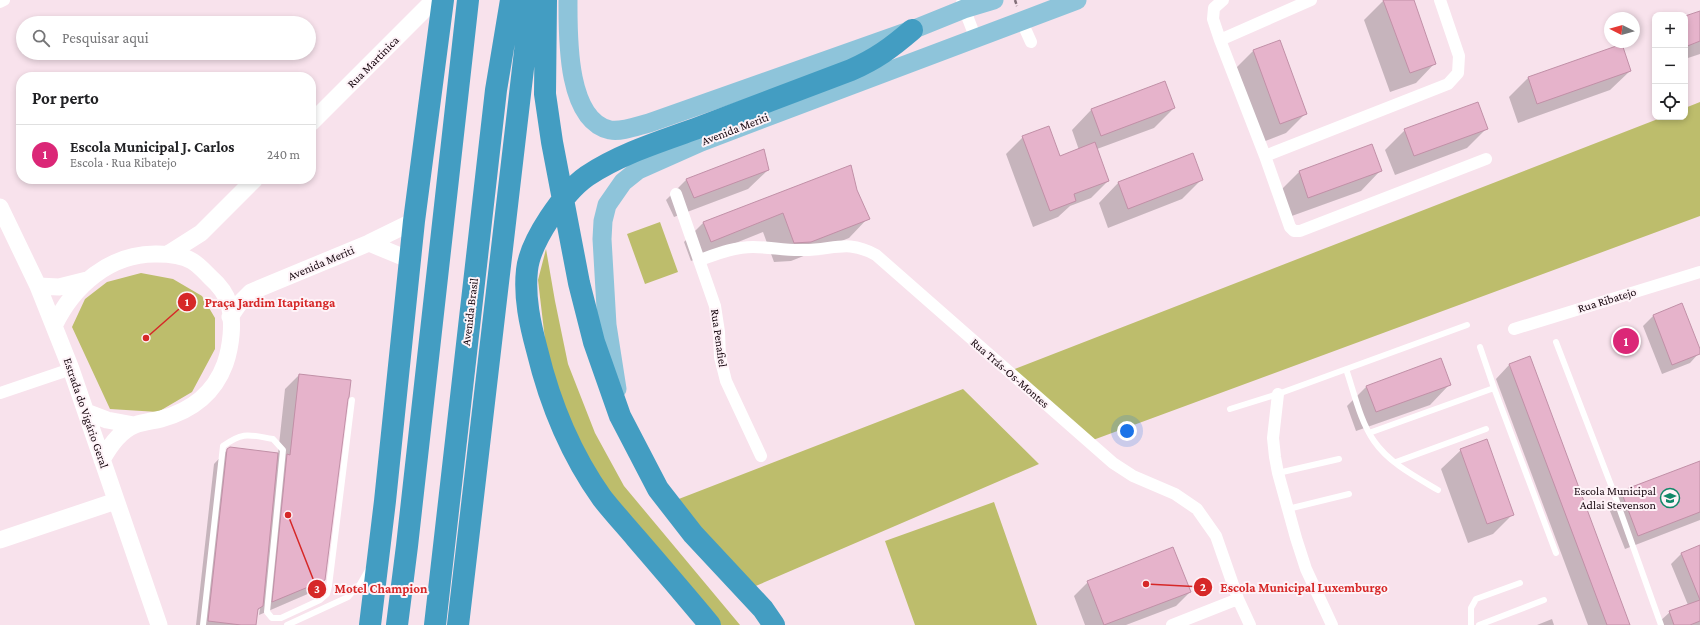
<!DOCTYPE html>
<html lang="pt">
<meta charset="utf-8">
<style>
:root{--surface:#fff;--page:#f6f6f6;--text:#202124;--muted:#757577;--line:#e0e0e0;--accent:#db2777}
body{margin:0;font-family:"Crimson Pro",serif;background:var(--page);color:var(--text)}
.controls{position:absolute;right:12px;top:12px;display:grid;overflow:hidden;border-radius:8px;box-shadow:0 2px 6px #0003}
.controls button{width:36px;height:36px;display:grid;place-items:center;padding:0;border:0;border-bottom:1px solid var(--line);background:var(--surface);color:var(--text);font:20px sans-serif}
.compass{position:absolute;left:1604px;top:12px;width:36px;height:36px;border-radius:50%;background:var(--surface);box-shadow:0 2px 6px #0003;rotate:276deg}
.you{position:absolute;left:1127px;top:431px;width:14px;height:14px;margin:-10px;border:3px solid #fff;border-radius:50%;background:#1a73e8;box-shadow:0 0 0 6px #1a73e833}
.badge{display:grid;place-items:center;width:26px;height:26px;border-radius:50%;background:var(--accent);color:#fff;font-size:13px;font-weight:700}
.pin{position:absolute;translate:-50% -50%;border:2px solid #fff;box-shadow:0 1px 4px #0006}
.list{margin:0;padding:0;list-style:none}
h2{display:flex;justify-content:space-between;align-items:center;height:52px;margin:0;padding:0 16px;font-size:17px}
h2 small{font-size:13px;font-weight:400;color:var(--muted)}
.list li{display:grid;grid-template-columns:26px 1fr auto;gap:12px;align-items:center;box-sizing:border-box;height:60px;padding:0 16px;border-top:1px solid var(--line)}
.list b{display:block;font-size:15px;white-space:nowrap}
.list p{margin:0;font-size:13px;white-space:nowrap;color:var(--muted)}
.list em{font-size:13px;font-style:normal;color:var(--muted)}
.icon{flex:none;width:22px;height:22px;fill:none;stroke:currentColor;stroke-width:2;stroke-linecap:round;stroke-linejoin:round}
.map{position:relative;flex:none;width:1700px;height:625px;overflow:hidden}
.search{position:absolute;background:var(--surface);box-shadow:0 2px 6px #0003;left:16px;top:16px;width:300px;height:44px;display:flex;align-items:center;gap:10px;box-sizing:border-box;padding:0 14px;border-radius:22px;color:var(--muted);font-size:15px}
.panel{position:absolute;background:var(--surface);box-shadow:0 2px 6px #0003;left:16px;top:72px;width:300px;height:112px;border-radius:16px}
.map>svg:first-child{display:block}
</style>
<div class="map">
<svg width="1700" height="625" viewBox="0 0 1700 625">
<rect width="100%" height="100%" fill="#f8e2ec"/>
<path fill="#bdbd6c" d="M1700 102V216L1093 440 1012 370 1663 117H1685V108Z
M660 222 678 272 645 284 627 234Z
M546 249 555 301 568 364 595 433 624 486 740 625H716L590 475 550 382 538 280Z
M141 273 173 279 202 296 215 318V349L192 392 158 412 110 409 72 327 85 299 107 282Z
M963 389 1039 464 751 588 671 502Z
M994 502 1037 625H915L885 541Z"/>
<path fill="#0003" d="M1384 0H1413L1435 63 1416 83 1390 92 1364 20Z
M1700 12V54L1685 59V17Z
M1254 50 1306 113 1286 133 1260 143 1234 70Z
M1630 71 1610 90 1518 123 1509 97 1528 78Z
M1165 83 1174 108 1154 128 1097 149 1108 181 1091 198 1070 206 1058 217 1033 227 1006 154 1023 137 1059 157 1079 150 1072 130 1091 110Z
M1486 129 1467 148 1395 175 1385 150 1405 130Z
M1371 145 1380 171 1361 191 1289 217 1279 192 1299 172Z
M763 151 768 170 748 189 674 217 666 200 686 180Z
M1192 155 1202 179 1182 199 1108 228 1099 203 1118 183Z
M856 191 868 218 849 238 791 261 774 262 763 232 691 261 684 242 703 223Z
M1653 316 1700 352 1690 363 1662 374 1643 326Z
M1509 365 1629 625H1588L1496 379Z
M299 375 324 579 310 593 259 615 260 608 256 612 255 625H196L214 464 228 449 278 454 285 389Z
M1449 385 1430 405 1356 431 1347 406 1366 387Z
M1461 450 1513 514 1493 534 1468 543 1441 469Z
M1700 462V520L1625 549 1608 506 1622 492Z
M1700 546V625H1660L1659 622 1670 612 1688 605 1671 564 1681 554Z
M1088 582 1190 592 1176 606 1126 625H1085L1074 596Z
M1552 619 1554 625H1537Z"/>
<path fill="#e6b3cb" stroke="#c190a7" d="M1383 0H1414L1436 64 1410 73Z
M1700 11V41L1685 47V16Z
M1280 40 1307 114 1280 124 1253 50Z
M1622 44 1631 71 1537 104 1528 77Z
M1165 81 1175 108 1101 136 1091 109Z
M1478 102 1488 129 1414 156 1404 129Z
M1049 126 1060 156 1095 142 1109 181 1074 194 1076 201 1050 211 1022 136Z
M1372 144 1382 171 1308 198 1299 171Z
M764 149 769 170 694 198 686 179Z
M1193 153 1203 180 1128 209 1118 182Z
M851 165 857 190 870 219 811 242 794 243 783 213 711 242 703 222Z
M1682 303 1700 349V354L1672 365 1653 315Z
M1530 356 1630 625H1607L1509 364Z
M1441 358 1451 385 1376 412 1366 386Z
M299 374 351 380 349 397 348 399 325 580 272 602 287 454 290 455Z
M1487 439 1514 515 1487 524 1460 449Z
M230 447 278 453 263 606 258 609 256 625H241L208 621 227 449Z
M1700 461V512L1638 536 1621 491Z
M1700 545V621L1690 625H1674L1669 611 1700 600 1681 553Z
M1173 547 1191 592 1104 625 1087 581Z"/>
<g fill="none" stroke-linecap="round" stroke-linejoin="round">
<path stroke="#826f78" stroke-width="2.5" stroke-dasharray="4 2" stroke-linecap="butt" d="M1015 0 1017 6"/>
<path stroke="#fff" stroke-width="6" d="M1556 342 1611 485 1661 625
M1480 347 1494 388
M1346 369C1354 392 1360 421 1374 441 1389 463 1416 477 1438 490
M1230 409 1278 394 1467 325
M1369 433 1494 388 1556 553
M1396 462 1486 429
M1278 473 1339 459
M1288 509 1349 494
M203 625 223 446C244 431 249 435 273 439L283 450 267 612 272 618H281L320 600 327 594 329 586 352 400
M287 625 348 597 360 584 368 570
M1471 625V608L1476 599 1520 583
M1479 625 1544 600"/>
<path stroke="#fff" stroke-width="12" d="M1311 0 1220 40 1265 156 1448 84 1458 73 1459 56 1440 0
M0 2 4 0
M962 3 976 39
M1022 22 1031 42
M1220 40 1213 19 1214 8 1223 0
M1265 156 1290 227 1294 231H1300L1486 159
M676 194 715 306 719 332 720 357 726 381 761 456
M700 260C717 254 734 247 753 247 770 247 787 251 804 250 834 250 847 239 876 255L1113 463 1133 476 1175 494 1197 509 1216 536 1238 599 1250 625
M1514 329 1700 272
M0 393 71 369
M1278 394 1273 438 1275 457 1278 473 1296 538 1306 569 1332 625
M1172 625 1238 599"/>
<path stroke="#fff" stroke-width="17" d="M311 123 434 0
M0 207 38 286 71 369 159 625
M369 243 410 260
M168 254 201 233 255 179
M38 286 59 287 87 280
M230 317 239 304 251 292 369 243 414 221
M54 326C73 286 110 253 157 254 169 254 182 255 192 261 199 265 205 272 210 277 218 284 226 294 229 304 234 322 231 347 225 364 214 394 191 411 161 419 153 421 143 422 135 425 120 431 109 447 102 460
M86 412 107 420 134 425
M0 540 116 501"/>
<path stroke="#8ec4da" stroke-width="19" d="M568 0C568 35 566 120 610 130 622 132 637 126 649 123L912 30 964 9 994 0
M617 389 607 325 602 239 603 221 607 205 623 182 638 170 701 142 1077 0"/>
<path stroke="#439dc2" stroke-width="22" d="M546 0 545 94 552 142 579 283 594 342 620 416 658 489 693 534 763 609 774 625
M370 625 385 501 414 221 443 0
M397 625 407 546 468 0
M435 625 496 90 511 0
M458 625 531 0
M710 625C686 596 661 567 636 538 625 525 613 512 602 498 570 453 550 404 537 350 530 324 524 297 527 270 530 241 564 192 587 176 620 154 659 142 695 129 747 109 799 90 851 70 876 59 891 48 912 30"/>
</g>
<defs>
<symbol id="school-ring" viewBox="-11 -11 22 22"><circle r="9.5" fill="#fef3f8" stroke="#118869" stroke-width="1.5"/><path d="M0-5L7-2L0 1L-7-2ZM-4 1L0 2.5L4 1V4Q0 6-4 4Z" fill="#118869"/></symbol>
</defs>
<g fill-rule="evenodd">
<use href="#school-ring" x="1659" y="487" width="22" height="22"/>
</g>
<g text-anchor="middle" stroke-width="4" stroke-linejoin="round" paint-order="stroke">
<g font-size="12" fill="#16060e" stroke="#fef3f8">
<text transform="translate(373 62) rotate(-45)" y="4">Rua Martinica</text>
<text transform="translate(735 129) rotate(-21)" y="4">Avenida Meriti</text>
<text transform="translate(321 263) rotate(-23)" y="4">Avenida Meriti</text>
<text transform="translate(1607 300) rotate(-17)" y="4">Rua Ribatejo</text>
<text transform="translate(470 312) rotate(-83)" y="4">Avenida Brasil</text>
<text transform="translate(719 338) rotate(82)" y="4">Rua Penafiel</text>
<text transform="translate(1010 373) rotate(41)" y="4">Rua Trás-Os-Montes</text>
<text transform="translate(86 413) rotate(71)" y="4">Estrada do Vigário Geral</text>
</g>
<g font-size="12" fill="#16060e" stroke="#fef3f8" text-anchor="end">
<text x="1656" y="495">Escola Municipal<tspan x="1656" dy="14">Adlai Stevenson</tspan></text>
</g>
</g>
<path fill="none" stroke="#d62828" stroke-width="1.5" d="M146 338L187 302M1146 584L1203 587M288 515L317 589"/>
<g fill="#d62828" stroke="#fef3f8" stroke-width="1.5">
<circle cx="146" cy="338" r="4"/>
<circle cx="1146" cy="584" r="4"/>
<circle cx="288" cy="515" r="4"/>
<circle cx="187" cy="302" r="10"/>
<circle cx="1203" cy="587" r="10"/>
<circle cx="317" cy="589" r="10"/>
</g>
<g font-size="12" text-anchor="middle" font-weight="bold" fill="#fff">
<text x="187" y="306">1</text>
<text x="1203" y="591">2</text>
<text x="317" y="593">3</text>
</g>
<g font-size="13" text-anchor="middle" font-weight="bold" fill="#d62828" stroke="#fef3f8" stroke-width="4" stroke-linejoin="round" paint-order="stroke">
<text x="270" y="307">Praça Jardim Itapitanga</text>
<text x="1304" y="592">Escola Municipal Luxemburgo</text>
<text x="381" y="593">Motel Champion</text>
</g>
</svg>
<div class="controls">
<button>+</button>
<button>−</button>
<button><svg class="icon" aria-label="locate" viewBox="0 0 24 24"><circle cx="12" cy="12" r="6"/><path d="M12 2v4M12 18v4M2 12h4M18 12h4"/></svg></button>
</div>
<svg class="compass" viewBox="-18 -18 36 36"><path d="M0-13l5 13h-10z" fill="#e53935"/><path d="M0 13l5-13h-10z" fill="#757577"/></svg>
<div class="you"></div>
<div class="pin badge" style="left:1626px;top:341px">1</div>
<div class="search"><svg class="icon" aria-label="search" viewBox="0 0 24 24"><circle cx="10" cy="10" r="6"/><path d="M15 15l6 6"/></svg>Pesquisar aqui</div>
<section class="panel">
<h2>Por perto<small></small></h2>
<ul class="list">
<li><span class="badge">1</span><div><b>Escola Municipal J. Carlos</b><p>Escola · Rua Ribatejo</p></div><em>240 m</em></li>
</ul>
</section>
</div>
